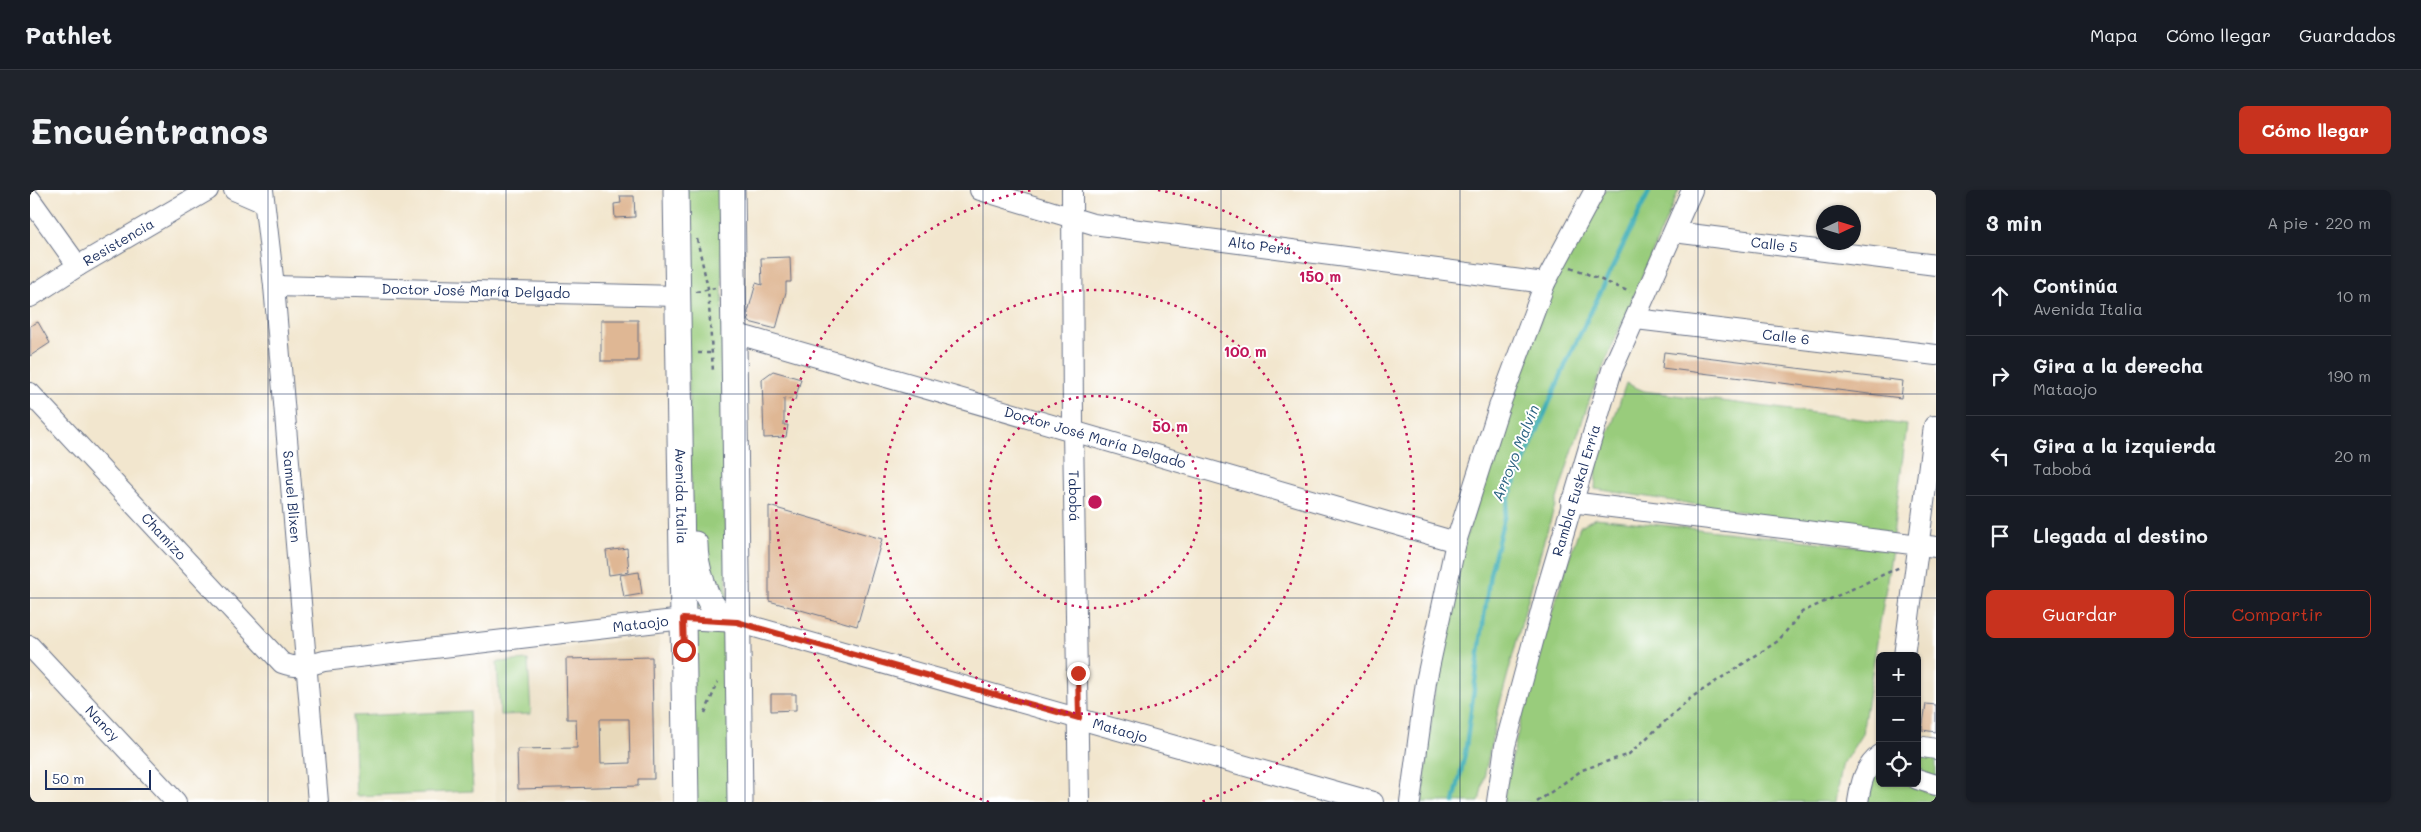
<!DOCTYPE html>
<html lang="es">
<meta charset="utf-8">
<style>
:root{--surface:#171b24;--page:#20242c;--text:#f1f3f6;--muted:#9ea1a6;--line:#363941;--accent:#c8321e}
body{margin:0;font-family:Mali,sans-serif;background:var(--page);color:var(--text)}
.controls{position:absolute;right:15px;bottom:15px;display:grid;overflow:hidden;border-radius:8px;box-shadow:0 1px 4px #0004}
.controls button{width:45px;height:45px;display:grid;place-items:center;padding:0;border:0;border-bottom:1px solid var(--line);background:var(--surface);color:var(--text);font:25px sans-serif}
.compass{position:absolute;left:1786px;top:15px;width:45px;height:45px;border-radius:50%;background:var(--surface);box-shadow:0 1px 4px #0004;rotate:86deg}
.scale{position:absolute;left:15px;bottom:12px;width:106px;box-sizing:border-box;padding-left:5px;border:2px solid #1b2f5e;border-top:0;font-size:14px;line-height:18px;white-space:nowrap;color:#1b2f5e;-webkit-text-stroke:4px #fff;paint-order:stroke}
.stop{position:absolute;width:15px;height:15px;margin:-11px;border:4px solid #c8321e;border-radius:50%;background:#fff}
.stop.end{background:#c8321e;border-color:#fff;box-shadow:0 1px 5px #0008}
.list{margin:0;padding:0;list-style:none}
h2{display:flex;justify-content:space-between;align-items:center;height:65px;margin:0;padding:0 20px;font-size:21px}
h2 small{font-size:16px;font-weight:400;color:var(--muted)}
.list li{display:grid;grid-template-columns:32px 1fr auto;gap:15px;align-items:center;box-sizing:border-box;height:80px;padding:0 20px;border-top:1px solid var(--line)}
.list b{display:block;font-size:19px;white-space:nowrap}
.list p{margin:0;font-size:16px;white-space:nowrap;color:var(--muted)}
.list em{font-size:16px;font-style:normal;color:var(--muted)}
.actions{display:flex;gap:10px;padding:15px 20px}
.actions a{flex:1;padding:11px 0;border:1px solid var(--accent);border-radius:8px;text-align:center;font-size:18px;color:var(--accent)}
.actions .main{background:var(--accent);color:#fff}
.icon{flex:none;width:28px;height:28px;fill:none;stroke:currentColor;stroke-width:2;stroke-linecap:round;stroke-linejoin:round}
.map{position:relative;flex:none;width:1906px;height:612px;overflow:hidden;border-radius:8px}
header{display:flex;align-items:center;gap:30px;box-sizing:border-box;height:70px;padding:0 25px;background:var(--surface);border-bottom:1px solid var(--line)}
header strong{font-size:24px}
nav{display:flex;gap:28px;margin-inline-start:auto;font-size:18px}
.intro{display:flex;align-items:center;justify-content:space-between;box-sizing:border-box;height:120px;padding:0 30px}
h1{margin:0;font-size:35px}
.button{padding:12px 22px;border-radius:8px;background:var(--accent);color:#fff;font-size:18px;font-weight:700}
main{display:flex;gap:30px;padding:0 30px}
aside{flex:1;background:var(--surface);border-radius:8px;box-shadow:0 1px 4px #0004}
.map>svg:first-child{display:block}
</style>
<header>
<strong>Pathlet</strong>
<nav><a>Mapa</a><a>Cómo llegar</a><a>Guardados</a></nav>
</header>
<div class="intro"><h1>Encuéntranos</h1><a class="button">Cómo llegar</a></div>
<main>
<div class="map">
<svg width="1906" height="612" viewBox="0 0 1906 612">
<rect width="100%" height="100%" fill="#fff"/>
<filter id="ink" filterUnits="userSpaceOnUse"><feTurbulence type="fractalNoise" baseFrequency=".02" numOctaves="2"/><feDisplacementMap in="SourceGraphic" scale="10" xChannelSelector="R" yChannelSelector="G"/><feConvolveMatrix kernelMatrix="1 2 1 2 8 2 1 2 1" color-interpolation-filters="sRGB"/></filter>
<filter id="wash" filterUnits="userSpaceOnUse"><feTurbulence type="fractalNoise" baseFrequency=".0096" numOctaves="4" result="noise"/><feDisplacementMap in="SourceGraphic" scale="20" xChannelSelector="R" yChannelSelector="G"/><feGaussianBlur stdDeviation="1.12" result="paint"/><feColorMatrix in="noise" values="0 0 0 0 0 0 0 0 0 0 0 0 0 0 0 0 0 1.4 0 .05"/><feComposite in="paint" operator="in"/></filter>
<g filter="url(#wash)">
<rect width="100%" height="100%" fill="#f2e6ce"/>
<path fill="#e8d9ba" d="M1895 369 1906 370V568L1887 566V466H1881Z
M629 446 632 612H466L459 468Z"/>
<path fill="#99cc7c" stroke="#5a7e6d" d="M654 0H691L697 413 679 419 664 416Z
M1575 0H1649L1560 208 1539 271 1512 357 1469 517 1449 612H1392L1408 473 1427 379 1462 259 1529 81Z
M1596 193 1614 201 1877 235 1863 345 1565 299 1567 269 1583 232Z
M1566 328 1862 360 1832 544 1811 577 1805 612H1473C1490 518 1520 426 1550 336Z
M669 441 696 444 701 612H664L663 445Z
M498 470 501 524 470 525 467 472Z
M439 521 443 601 326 606 323 526Z
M1887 566 1906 568V595L1887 589Z
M1849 579 1850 593H1871L1906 605V612H1837L1842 589Z"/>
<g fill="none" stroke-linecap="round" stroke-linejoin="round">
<path stroke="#3cadb6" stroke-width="4.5" d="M1424 612 1435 564 1460 384 1480 304 1538 169 1620 0"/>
</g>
<g id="blocks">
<path fill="#dfb794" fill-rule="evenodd" d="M590 6H604L605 27 585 28 584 14 591 13Z
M760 67 761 92H756V102L746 139 719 132 718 122 726 93 732 95 731 68Z
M571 130H608V171H571Z
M8 132 20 153 0 166V136Z
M1634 162 1873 191 1871 208 1632 178Z
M743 181 771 189 765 210 754 208V235H758L756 247 734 248 732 189Z
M739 316 852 349 827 436 739 411Z
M597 358 599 382 579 385 576 361Z
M609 382 612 404 594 407 590 385Z
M622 467 624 589H608V596L488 599 487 559 547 558 546 529H537L536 469ZM570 529H599L600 573 571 574Z
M741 504H766V520L741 521Z
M1896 514 1906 515V542L1892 540Z"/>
</g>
</g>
<g filter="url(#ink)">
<use href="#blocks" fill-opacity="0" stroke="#666f85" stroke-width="1"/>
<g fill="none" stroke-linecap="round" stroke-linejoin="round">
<defs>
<g id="minor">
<path d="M204 0 234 13"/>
<path id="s1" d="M233 0 244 96 288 612"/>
<path id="s2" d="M950 0 1063 34 1515 93"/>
<path id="s3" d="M1042 0 1043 240 1049 612"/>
<path d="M0 9 48 76"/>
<path id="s4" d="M1644 42 1906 75"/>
<path id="s5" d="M244 96 648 106"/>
<path id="s6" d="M0 107 48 76 178 0"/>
<path id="s7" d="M1606 129 1906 165"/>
<path id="s8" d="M704 143 1426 352"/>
<path id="s9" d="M0 203 252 473C268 479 278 476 294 471L653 429 707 432 1343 612"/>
<path d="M1541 312 1906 357"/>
<path id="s10" d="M0 456 146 612"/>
<path d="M1874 466 1904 236"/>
<path d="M1887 556 1906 559"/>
<path d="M1887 589 1906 595"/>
<path d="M1380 612 1396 492 1426 352 1469 217 1515 93 1565 0"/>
<path id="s11" d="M1467 612 1475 556 1519 392 1582 180 1662 0"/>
<path d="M1828 612C1831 593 1834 577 1850 565"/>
</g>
<g id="major">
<path id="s12" d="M646 0 656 612"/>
<path d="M702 0 710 612"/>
<path d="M665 354C665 373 675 415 693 426 697 429 702 430 707 432"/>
</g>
</defs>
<use href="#minor" stroke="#666f85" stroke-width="22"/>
<use href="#major" stroke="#666f85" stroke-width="27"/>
<path stroke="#666f85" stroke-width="2.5" stroke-dasharray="4 4" stroke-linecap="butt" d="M667 49 678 98 683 182
M1541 77 1600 102
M666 102 685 98
M668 163H683
M675 523 688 492
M1507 612 1552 580 1599 564 1662 507 1748 451 1772 422 1870 377"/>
<use href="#minor" stroke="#fff" stroke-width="20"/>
<use href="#major" stroke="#fff" stroke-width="25"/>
</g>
</g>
<g fill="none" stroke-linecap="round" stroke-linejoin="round" filter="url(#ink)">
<path stroke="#c8321e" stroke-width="6" d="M654 460 653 429 707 432 1049 528 1048 483"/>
</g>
<path fill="none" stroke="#1b2f5e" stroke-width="1" stroke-opacity="0.55" d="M238 0V612M476 0V612M715 0V612M953 0V612M1191 0V612M1430 0V612M1668 0V612M0 204H1906M0 408H1906"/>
<g fill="none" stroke="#c2185b" stroke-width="2.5" stroke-dasharray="2.5 5">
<circle cx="1065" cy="312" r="106"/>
<circle cx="1065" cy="312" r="212"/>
<path d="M959 612A318 318 0 0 1 1002 0M1128 0A318 318 0 0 1 1171 612"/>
</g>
<g text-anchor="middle" stroke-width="4" stroke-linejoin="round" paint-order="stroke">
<g font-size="14" fill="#1b2f5e" stroke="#fff">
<text dy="5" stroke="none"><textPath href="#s6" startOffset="104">Resistencia</textPath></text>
<text dy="5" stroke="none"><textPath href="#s4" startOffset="101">Calle 5</textPath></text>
<text dy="5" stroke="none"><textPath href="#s2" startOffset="286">Alto Perú</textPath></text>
<text dy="5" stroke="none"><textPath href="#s5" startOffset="202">Doctor José María Delgado</textPath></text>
<text dy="5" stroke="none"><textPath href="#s7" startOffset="151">Calle 6</textPath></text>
<text dy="5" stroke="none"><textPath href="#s8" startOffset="376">Doctor José María Delgado</textPath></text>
<text dy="5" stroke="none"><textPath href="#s11" startOffset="322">Rambla Euskal Erría</textPath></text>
<text dy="5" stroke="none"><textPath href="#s1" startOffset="308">Samuel Blixen</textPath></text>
<text dy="5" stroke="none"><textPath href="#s12" startOffset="306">Avenida Italia</textPath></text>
<text dy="5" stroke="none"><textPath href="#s3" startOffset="306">Tabobá</textPath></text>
<text dy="5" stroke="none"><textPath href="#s9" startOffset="196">Chamizo</textPath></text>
<text dy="5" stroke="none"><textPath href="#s9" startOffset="731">Mataojo</textPath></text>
<text dy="5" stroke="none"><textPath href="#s10" startOffset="106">Nancy</textPath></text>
<text dy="5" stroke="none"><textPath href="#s9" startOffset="1226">Mataojo</textPath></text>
</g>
<g font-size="15" font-style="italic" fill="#286181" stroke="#fff">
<text transform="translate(1486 263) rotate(-68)" y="5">Arroyo Malvín</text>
</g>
</g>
<circle cx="1065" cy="312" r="8" fill="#c2185b" stroke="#fff" stroke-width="2.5"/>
<g font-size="15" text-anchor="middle" font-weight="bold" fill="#c2185b" stroke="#fff" stroke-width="4" stroke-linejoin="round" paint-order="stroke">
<text x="1290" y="92">150 m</text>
<text x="1215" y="167">100 m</text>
<text x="1140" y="242">50 m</text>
</g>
</svg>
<div class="controls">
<button>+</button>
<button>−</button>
<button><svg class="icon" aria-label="locate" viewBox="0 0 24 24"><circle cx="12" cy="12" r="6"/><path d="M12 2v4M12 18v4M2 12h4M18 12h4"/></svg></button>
</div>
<svg class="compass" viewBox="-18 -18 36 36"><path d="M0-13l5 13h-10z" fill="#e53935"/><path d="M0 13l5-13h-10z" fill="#9ea1a6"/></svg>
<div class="scale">50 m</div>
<div class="stop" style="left:654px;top:460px"></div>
<div class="stop end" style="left:1048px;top:483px"></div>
</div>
<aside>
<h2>3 min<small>A pie · 220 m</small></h2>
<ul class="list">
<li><svg class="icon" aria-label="ahead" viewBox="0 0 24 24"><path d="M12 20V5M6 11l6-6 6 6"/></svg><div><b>Continúa</b><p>Avenida Italia</p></div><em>10 m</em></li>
<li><svg class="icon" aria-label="right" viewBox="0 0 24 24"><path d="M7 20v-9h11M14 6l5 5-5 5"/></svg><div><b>Gira a la derecha</b><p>Mataojo</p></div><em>190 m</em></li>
<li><svg class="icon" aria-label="left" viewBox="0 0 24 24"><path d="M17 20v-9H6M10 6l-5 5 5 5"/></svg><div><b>Gira a la izquierda</b><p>Tabobá</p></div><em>20 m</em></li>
<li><svg class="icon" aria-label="arrive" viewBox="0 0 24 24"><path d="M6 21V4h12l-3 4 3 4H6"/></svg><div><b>Llegada al destino</b></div></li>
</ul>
<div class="actions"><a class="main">Guardar</a><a>Compartir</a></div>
</aside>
</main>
